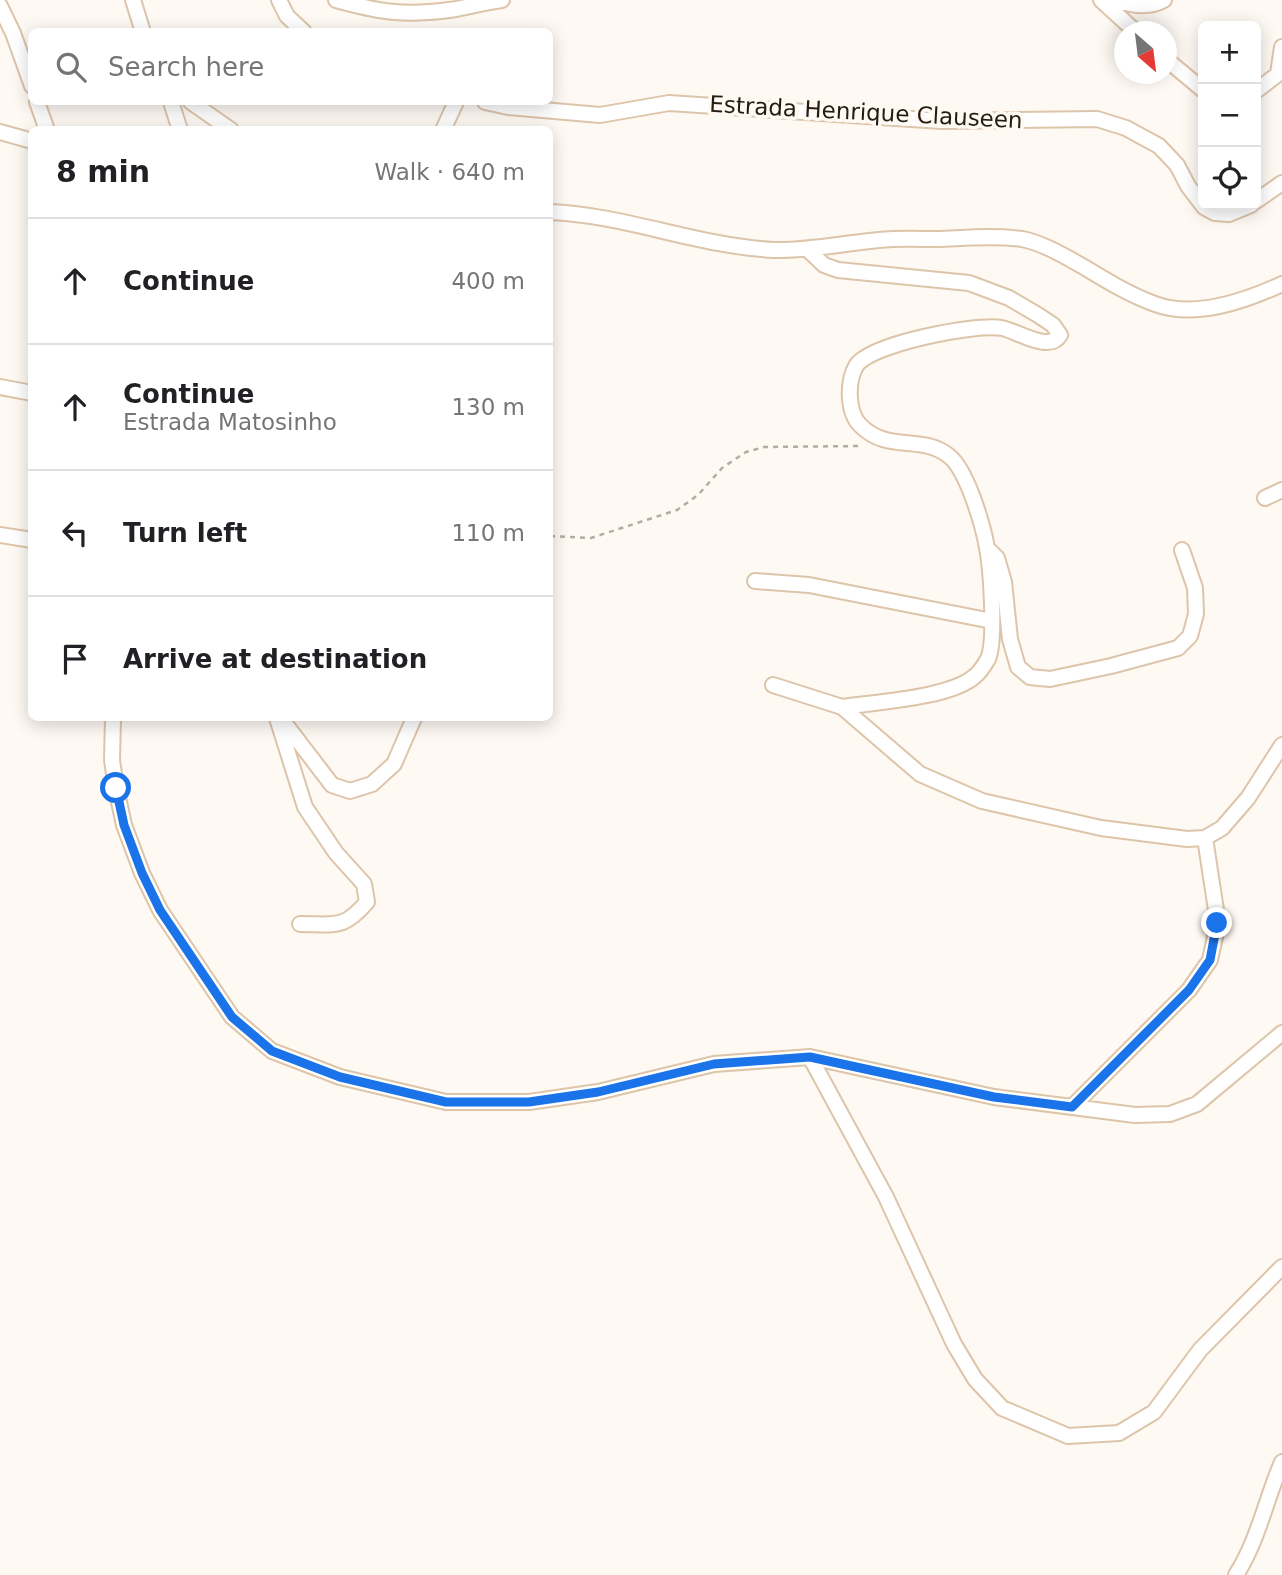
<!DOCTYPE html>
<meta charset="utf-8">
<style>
:root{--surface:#fff;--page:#f6f6f6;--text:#202124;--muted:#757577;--line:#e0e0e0}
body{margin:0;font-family:"DejaVu Sans",sans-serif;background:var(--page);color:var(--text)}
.controls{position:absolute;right:21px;top:21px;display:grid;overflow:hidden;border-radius:10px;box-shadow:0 4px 18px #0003}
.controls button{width:63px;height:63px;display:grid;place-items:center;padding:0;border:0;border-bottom:2px solid var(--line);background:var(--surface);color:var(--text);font:35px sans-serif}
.compass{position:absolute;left:1114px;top:21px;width:63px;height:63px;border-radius:50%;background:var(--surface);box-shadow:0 4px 18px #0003;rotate:152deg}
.stop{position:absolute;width:21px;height:21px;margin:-16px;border:5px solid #1a73e8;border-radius:50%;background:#fff}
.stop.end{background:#1a73e8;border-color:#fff;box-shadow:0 2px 7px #0008}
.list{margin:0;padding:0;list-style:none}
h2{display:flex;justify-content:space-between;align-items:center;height:91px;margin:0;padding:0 28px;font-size:30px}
h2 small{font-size:23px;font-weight:400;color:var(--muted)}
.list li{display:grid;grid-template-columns:46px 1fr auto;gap:21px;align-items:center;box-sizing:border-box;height:126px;padding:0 28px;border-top:2px solid var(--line)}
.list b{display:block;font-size:26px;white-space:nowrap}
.list p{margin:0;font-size:23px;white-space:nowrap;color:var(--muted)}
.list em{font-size:23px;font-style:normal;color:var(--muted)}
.icon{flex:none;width:38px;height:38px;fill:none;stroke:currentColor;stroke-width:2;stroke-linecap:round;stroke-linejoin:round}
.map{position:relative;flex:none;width:1282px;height:1575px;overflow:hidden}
.search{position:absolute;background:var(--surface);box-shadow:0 4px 18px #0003;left:28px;top:28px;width:525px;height:77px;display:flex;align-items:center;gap:18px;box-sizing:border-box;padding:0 24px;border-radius:10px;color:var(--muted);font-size:26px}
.panel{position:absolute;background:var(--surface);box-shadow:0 4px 18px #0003;left:28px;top:126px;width:525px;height:595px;border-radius:10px}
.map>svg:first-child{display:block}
</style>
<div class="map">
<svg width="1282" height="1575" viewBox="0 0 1282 1575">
<rect width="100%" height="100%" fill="#fef9f3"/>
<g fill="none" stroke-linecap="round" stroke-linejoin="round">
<defs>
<path id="minor" d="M133 0 143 32
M279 0 287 16 304 32
M336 0C379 12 404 16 449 10 467 8 484 2 502 0
M1101 0 1136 32
M1115 0C1131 5 1148 9 1164 0
M0 6 13 33 32 86
M1166 59 1203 90
M1256 91 1278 74 1282 47
M37 102 47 130
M171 102 180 130
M191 102 231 130
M485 102 508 107 600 115 669 103 942 121 1097 119 1126 128 1159 146 1177 165 1188 186 1204 207 1215 213 1229 214 1251 205
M443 130 456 102
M0 132 32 141
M1256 201 1282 183
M550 212C625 215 697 246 774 250 809 251 844 243 879 240 898 238 918 239 937 239 965 238 994 235 1022 239 1043 243 1066 257 1084 267 1107 281 1130 295 1155 304 1195 319 1245 301 1282 284
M807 249 824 265 838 270 969 283 1009 298 1038 315 1053 325 1060 335C1049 353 1017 331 1002 328 977 323 869 344 856 366 847 382 847 413 861 426 888 453 922 434 949 456 967 470 983 525 987 548 991 569 996 641 988 659 985 664 979 673 975 676 951 698 875 702 842 707
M0 387 32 393
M1265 498 1282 490
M0 535 32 540
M987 548 997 558 1004 582 1010 639 1018 667 1030 677 1050 679 1111 666 1178 648 1190 636 1196 614 1195 588 1182 550
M755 581 809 585 992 621
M773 685 842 707 920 774 982 801 1101 828 1187 839 1205 838 1222 828 1248 798 1282 745
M113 718 112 760 116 788 124 825 142 873 160 910 232 1017 272 1051 340 1077 446 1102H529L598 1092 714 1064 810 1057 886 1197 954 1344 975 1379 1002 1408 1068 1436 1119 1433 1154 1412 1200 1350 1282 1267
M277 718 305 807 336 853 364 884 367 902C343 930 335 924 300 924
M283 721 332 785 350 791 372 784 394 764 414 718
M810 1057 994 1097 1135 1115 1170 1114 1197 1104 1282 1033
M1072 1107 1189 990 1210 960 1218 923 1205 838
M1236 1575C1258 1541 1266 1499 1282 1462"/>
</defs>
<use href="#minor" stroke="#ddc5aa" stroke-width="18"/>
<path stroke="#b2aca5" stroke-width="2.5" stroke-dasharray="5 5" stroke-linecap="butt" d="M550 536 591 538 677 510 698 495 722 468 746 452 764 447 862 446"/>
<use href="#minor" stroke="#fff" stroke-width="14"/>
</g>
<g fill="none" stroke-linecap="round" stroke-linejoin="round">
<path stroke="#1a73e8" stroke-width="9" d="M116 788 124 825 142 873 160 910 232 1017 272 1051 340 1077 446 1102H529L598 1092 714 1064 810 1057 994 1097 1072 1107 1189 990 1210 960 1217 923"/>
</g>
<g text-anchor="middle" stroke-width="7" stroke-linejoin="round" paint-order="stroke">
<g font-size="23" fill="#241c12" stroke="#fef9f3">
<text transform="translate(866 112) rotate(3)" y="8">Estrada Henrique Clauseen</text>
</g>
</g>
</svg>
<div class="controls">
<button>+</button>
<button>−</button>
<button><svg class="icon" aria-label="locate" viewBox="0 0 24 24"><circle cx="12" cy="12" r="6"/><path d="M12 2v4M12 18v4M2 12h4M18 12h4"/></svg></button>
</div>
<svg class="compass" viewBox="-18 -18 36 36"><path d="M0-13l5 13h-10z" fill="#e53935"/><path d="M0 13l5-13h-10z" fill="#757577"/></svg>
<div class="stop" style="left:116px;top:788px"></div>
<div class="stop end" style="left:1217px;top:923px"></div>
<div class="search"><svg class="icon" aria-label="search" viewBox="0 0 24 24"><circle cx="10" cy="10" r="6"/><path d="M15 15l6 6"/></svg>Search here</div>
<section class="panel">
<h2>8 min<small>Walk · 640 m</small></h2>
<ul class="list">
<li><svg class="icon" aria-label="ahead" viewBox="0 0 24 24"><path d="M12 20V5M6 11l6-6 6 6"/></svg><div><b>Continue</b></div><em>400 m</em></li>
<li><svg class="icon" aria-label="ahead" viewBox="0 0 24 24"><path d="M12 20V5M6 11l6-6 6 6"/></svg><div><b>Continue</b><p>Estrada Matosinho</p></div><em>130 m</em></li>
<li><svg class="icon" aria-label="left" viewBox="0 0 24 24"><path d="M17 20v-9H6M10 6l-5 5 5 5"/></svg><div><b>Turn left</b></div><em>110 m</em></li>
<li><svg class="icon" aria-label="arrive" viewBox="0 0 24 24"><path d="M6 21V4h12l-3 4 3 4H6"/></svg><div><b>Arrive at destination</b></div></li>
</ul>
</section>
</div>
